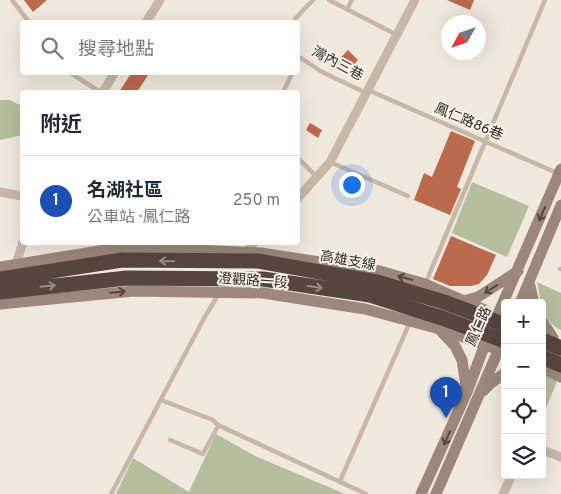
<!DOCTYPE html>
<html lang="zh-TW">
<meta charset="utf-8">
<style>
:root{--surface:#fff;--page:#f2f2f3;--text:#1f2937;--muted:#747a83;--line:#e0e1e3;--accent:#ea580c}
body{margin:0;font-family:Overpass,"Noto Sans TC",sans-serif;background:var(--page);color:var(--text)}
.controls{position:absolute;right:15px;bottom:15px;display:grid;overflow:hidden;border-radius:5px;box-shadow:0 5px 20px #0002}
.controls button{width:45px;height:45px;display:grid;place-items:center;padding:0;border:0;border-bottom:1px solid var(--line);background:var(--surface);color:var(--text);font:25px sans-serif}
.compass{position:absolute;left:441px;top:15px;width:45px;height:45px;border-radius:50%;background:var(--surface);box-shadow:0 5px 20px #0002;rotate:230deg}
.you{position:absolute;left:351px;top:184px;width:18px;height:18px;margin:-12px;border:4px solid #fff;border-radius:50%;background:#1a73e8;box-shadow:0 0 0 8px #1a73e833}
.badge{display:grid;place-items:center;width:32px;height:32px;border-radius:50%;background:var(--accent);color:#fff;font-size:16px;font-weight:700}
.pin{position:absolute;translate:-50% -41px;filter:drop-shadow(0 1px 2px #0008)}
.pin::after{content:'';position:absolute;top:26px;width:18px;height:15px;background:inherit;clip-path:polygon(0 0,100% 0,50% 100%)}
.list{margin:0;padding:0;list-style:none}
h2{display:flex;justify-content:space-between;align-items:center;height:65px;margin:0;padding:0 20px;font-size:21px}
h2 small{font-size:16px;font-weight:400;color:var(--muted)}
.list li{display:grid;grid-template-columns:32px 1fr auto;gap:15px;align-items:center;box-sizing:border-box;height:90px;padding:0 20px;border-top:1px solid var(--line)}
.list b{display:block;font-size:19px;white-space:nowrap}
.list p{margin:0;font-size:16px;white-space:nowrap;color:var(--muted)}
.list em{font-size:16px;font-style:normal;color:var(--muted)}
.icon{flex:none;width:28px;height:28px;fill:none;stroke:currentColor;stroke-width:2;stroke-linecap:round;stroke-linejoin:round}
.map{position:relative;flex:none;width:561px;height:494px;overflow:hidden}
.search{position:absolute;background:var(--surface);box-shadow:0 5px 20px #0002;left:20px;top:20px;width:280px;height:55px;display:flex;align-items:center;gap:12px;box-sizing:border-box;padding:0 18px;border-radius:5px;color:var(--muted);font-size:19px}
.panel{position:absolute;background:var(--surface);box-shadow:0 5px 20px #0002;left:20px;top:90px;width:280px;height:155px;border-radius:5px}
.map>svg:first-child{display:block}
</style>
<div class="map">
<svg width="561" height="494" viewBox="0 0 561 494">
<rect width="100%" height="100%" fill="#f0e7dd"/>
<path fill="#b3be9e" d="M0 100H10L22 106V135L0 140Z
M472 182 529 206 507 257 452 233Z
M537 282 561 293V330C551 326 542 313 542 303H541Z
M542 372 558 379 546 408 542 406Z
M216 434 255 456 345 494H116L133 458 189 492Z"/>
<path fill="#bc6a4e" d="M24 0H47L33 12Z
M447 0H474L470 10Z
M348 50 358 60 347 72 336 62Z
M132 72H150L137 92H119Z
M310 123 322 130 318 138 306 130Z
M451 131 475 141 457 187 461 189 450 215 414 200 424 173 432 177Z
M451 236 496 255 487 275 479 284 471 286H450L433 279Z"/>
<g fill="none" stroke-linecap="round" stroke-linejoin="round">
<path stroke="#c7b7a9" stroke-width="4.5" d="M12 0 29 22
M329 0 397 35
M347 9 352 0
M295 22V19L313 0
M298 56 322 72 366 93
M69 72 100 92
M368 90 557 173
M283 92 293 72
M298 158 317 177
M330 162 408 196
M560 269H561
M426 282 545 0
M161 400 213 420 218 425 366 494
M170 440 203 454 218 426
M340 481 410 322
M111 494 203 320 218 295"/>
<path stroke="#c7b7a9" stroke-width="9" d="M146 22 160 0
M103 92 115 72
M0 192 22 196
M298 198 330 162 415 0
M246 252 255 242
M16 264 23 242
M542 450 561 457
M503 494 512 475"/>
<path stroke="#9b877b" stroke-width="11" d="M0 267 124 247 261 253 380 271 425 284 485 310
M529 282 534 303
M463 301 478 297 518 271
M520 303 561 205
M0 304 134 291 263 293 365 309 447 331 505 352
M445 311 493 328
M542 321 553 338
M439 329 455 346 462 360 467 392
M542 349 561 357
M542 368 561 377
M483 391 491 383 505 373
M421 494 467 392 485 344 561 169
M436 494 501 344"/>
<path stroke="#554740" stroke-width="15" d="M542 340 561 348
M542 357 561 365"/>
<path stroke="#554740" stroke-width="15" d="M0 279 122 260 258 261 377 282 447 303 505 325
M0 292 127 278 263 279 370 295 442 318 505 341"/>
</g>
<defs><path id="oneway-shaft" d="M-6 0H5M1.5-3L5.5 0L1.5 3" fill="none" stroke-width="1.6" stroke-linecap="round" stroke-linejoin="round" transform="scale(1.25)"/></defs>
<g stroke="#544742">
<use href="#oneway-shaft" transform="translate(542 214) rotate(113)"/>
<use href="#oneway-shaft" transform="translate(405 278) rotate(-165)"/>
<use href="#oneway-shaft" transform="translate(491 289) rotate(146)"/>
<use href="#oneway-shaft" transform="translate(118 292) rotate(-5)"/>
<use href="#oneway-shaft" transform="translate(447 438) rotate(114)"/>
</g>
<g stroke="#968b83">
<use href="#oneway-shaft" transform="translate(167 261) rotate(-179)"/>
<use href="#oneway-shaft" transform="translate(48 286) rotate(-6)"/>
<use href="#oneway-shaft" transform="translate(315 287) rotate(8)"/>
</g>
<g text-anchor="middle" stroke-width="4" stroke-linejoin="round" paint-order="stroke">
<g font-size="14" fill="#352c29" stroke="#f8f1e8">
<text transform="translate(338 63) rotate(28)" y="5">灣內三巷</text>
<text transform="translate(469 121) rotate(23)" y="5">鳳仁路86巷</text>
<text transform="translate(348 260) rotate(10)" y="5">高雄支線</text>
<text transform="translate(253 280) rotate(4)" y="5">澄觀路一段</text>
<text transform="translate(478 326) rotate(-66)" y="5">鳳仁路</text>
</g>
</g>
</svg>
<div class="controls">
<button>+</button>
<button>−</button>
<button><svg class="icon" aria-label="locate" viewBox="0 0 24 24"><circle cx="12" cy="12" r="6"/><path d="M12 2v4M12 18v4M2 12h4M18 12h4"/></svg></button>
<button><svg class="icon" aria-label="layers" viewBox="0 0 24 24"><path d="M12 4l9 5-9 5-9-5zM3 14l9 5 9-5"/></svg></button>
</div>
<svg class="compass" viewBox="-18 -18 36 36"><path d="M0-13l5 13h-10z" fill="#e53935"/><path d="M0 13l5-13h-10z" fill="#747a83"/></svg>
<div class="you"></div>
<div class="pin badge" style="left:446px;top:418px;background:#1a4fb4">1</div>
<div class="search"><svg class="icon" aria-label="search" viewBox="0 0 24 24"><circle cx="10" cy="10" r="6"/><path d="M15 15l6 6"/></svg>搜尋地點</div>
<section class="panel">
<h2>附近<small></small></h2>
<ul class="list">
<li><span class="badge" style="background:#1a4fb4">1</span><div><b>名湖社區</b><p>公車站 · 鳳仁路</p></div><em>250 m</em></li>
</ul>
</section>
</div>
